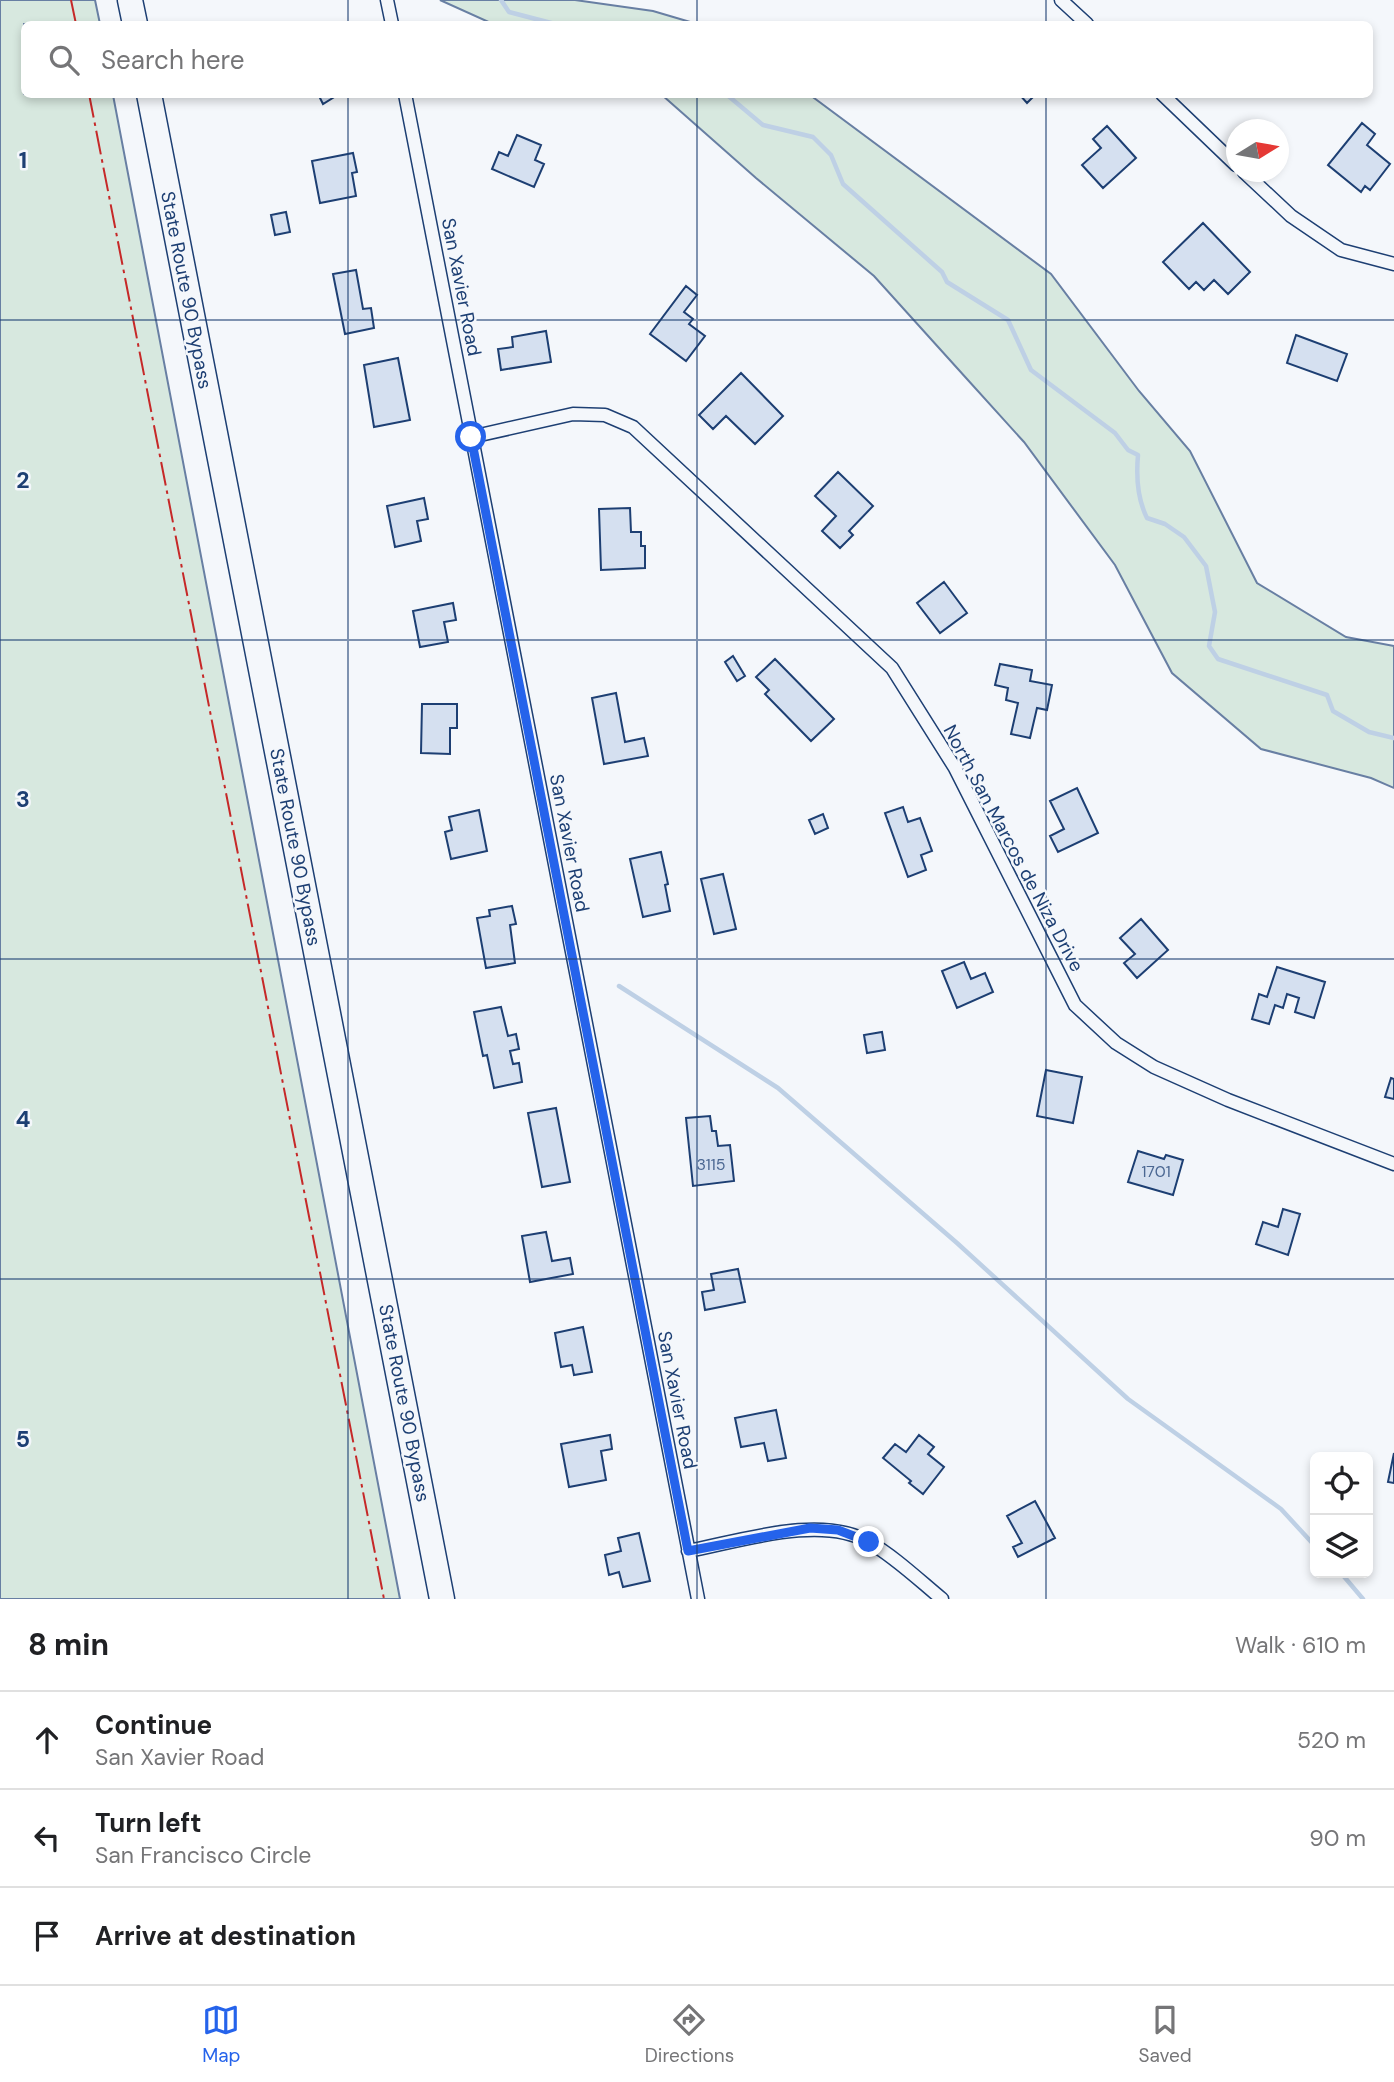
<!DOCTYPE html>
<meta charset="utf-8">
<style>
:root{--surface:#fff;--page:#f2f2f2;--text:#202124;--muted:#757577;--line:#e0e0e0;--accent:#2563eb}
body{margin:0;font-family:"DM Sans",sans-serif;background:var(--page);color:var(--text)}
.controls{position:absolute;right:21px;bottom:21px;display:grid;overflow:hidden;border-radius:10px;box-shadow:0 4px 10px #0003}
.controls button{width:63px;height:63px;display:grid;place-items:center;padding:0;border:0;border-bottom:2px solid var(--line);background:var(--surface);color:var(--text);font:35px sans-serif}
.compass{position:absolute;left:1226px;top:119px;width:63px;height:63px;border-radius:50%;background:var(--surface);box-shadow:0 4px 10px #0003;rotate:79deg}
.stop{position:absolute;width:21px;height:21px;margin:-16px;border:5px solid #2563eb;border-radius:50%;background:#fff}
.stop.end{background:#2563eb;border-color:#fff;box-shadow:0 2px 7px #0008}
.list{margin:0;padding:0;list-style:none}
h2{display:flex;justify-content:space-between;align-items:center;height:91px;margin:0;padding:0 28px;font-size:30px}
h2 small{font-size:23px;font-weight:400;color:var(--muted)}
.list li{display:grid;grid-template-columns:46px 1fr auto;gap:21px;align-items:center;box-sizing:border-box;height:98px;padding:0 28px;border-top:2px solid var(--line)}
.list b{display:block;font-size:26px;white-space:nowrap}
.list p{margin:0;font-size:23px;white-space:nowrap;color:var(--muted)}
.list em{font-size:23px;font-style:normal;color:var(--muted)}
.icon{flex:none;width:38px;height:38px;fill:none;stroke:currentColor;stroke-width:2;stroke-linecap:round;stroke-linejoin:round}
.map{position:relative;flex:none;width:1394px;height:1599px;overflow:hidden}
.search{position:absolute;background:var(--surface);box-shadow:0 4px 10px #0003;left:21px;right:21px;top:21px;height:77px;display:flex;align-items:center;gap:18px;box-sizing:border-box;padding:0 24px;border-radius:10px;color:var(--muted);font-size:26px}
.sheet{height:385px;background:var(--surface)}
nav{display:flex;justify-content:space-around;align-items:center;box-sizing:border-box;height:98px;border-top:2px solid var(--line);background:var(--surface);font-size:19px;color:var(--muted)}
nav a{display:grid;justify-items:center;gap:4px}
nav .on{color:var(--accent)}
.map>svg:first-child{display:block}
</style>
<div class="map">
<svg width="1394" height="1599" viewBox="0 0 1394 1599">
<rect width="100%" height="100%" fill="#f4f7fb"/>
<path fill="#d7e8df" stroke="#687fa3" stroke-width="2" d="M0 0H95L100 24H24V94L113 95 400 1599H0Z
M440 0H575L653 11 697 24H493Z
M662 95H810L1051 274 1139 391 1190 451 1257 583 1346 637 1394 646V788L1371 778 1261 749 1172 673 1115 565 1024 442 967 379 874 276 756 178Z"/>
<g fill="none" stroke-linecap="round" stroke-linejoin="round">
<path stroke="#bed0e5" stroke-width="4.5" d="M501 0 509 12 555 24
M726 94 763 125 813 137 831 155 843 184 942 272 947 282 1008 320 1031 370 1115 433 1128 450 1138 455C1136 477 1137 498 1147 518L1165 524 1184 537 1206 566 1215 612 1209 646 1218 659 1327 695 1333 711 1369 732 1394 738
M619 986 778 1088 957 1243 1128 1399 1281 1509 1315 1546
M1341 1573 1363 1599"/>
</g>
<path fill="#d5e0f0" stroke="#1d3f73" stroke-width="2" d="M318 94H339L323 104Z
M1019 94H1036L1027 103Z
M1362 123 1375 134 1367 145 1390 164 1370 190 1365 186 1361 192 1328 165Z
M1107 126 1136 158 1103 188 1082 165 1101 148 1093 139Z
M517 135 541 145 535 160 544 164 534 187 492 169 499 152 508 156Z
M353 153 357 172 352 173 356 196 320 203 312 161Z
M286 212 290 232 275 235 271 215Z
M1203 223 1250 272 1228 294 1214 280 1204 290 1196 282 1189 289 1163 262Z
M356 270 363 309 371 308 374 328 345 334 333 274Z
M686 286 697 295 684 312 693 319 689 324 705 336 686 361 650 334Z
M546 331 551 362 501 370 498 349 513 347 512 337Z
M1296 335 1347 354 1337 381 1287 363Z
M398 358 410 420 374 427 364 365Z
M741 373 783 416 755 444 726 416 713 429 699 415Z
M838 472 873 506 849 531 853 535 840 548 822 531 836 516 815 496Z
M424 498 428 519 417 521 421 541 395 547 387 506Z
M630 508 631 532H641V546H645V568L601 570 599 509Z
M944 582 967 613 940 633 917 603Z
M453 603 456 620 444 622 448 642 420 647 413 611Z
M733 656 745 676 737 681 725 662Z
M775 659 834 719 811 741 765 694 769 690 756 677Z
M1000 664 1032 670 1030 681 1052 685 1047 710 1037 708 1030 738 1011 734 1018 703 1006 700 1008 688 995 685Z
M616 693 625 742 644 738 648 756 604 764 592 698Z
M422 704H457V728H450V754L421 753Z
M1077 788 1098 833 1058 852 1050 836 1064 829 1050 801Z
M903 807 908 822 920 818 932 851 921 855 926 870 908 877 885 813Z
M479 810 487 851 451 859 445 832 452 830 449 817Z
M823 814 828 828 815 834 809 820Z
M661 852 668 884 665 885 670 911 643 917 630 859Z
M723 874 736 929 714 934 701 879Z
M512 906 516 924 510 925 515 963 486 968 477 918 490 916 489 910Z
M1141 919 1168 950 1137 978 1124 963 1135 954 1120 938Z
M964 962 971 979 985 973 993 992 957 1008 942 971Z
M1277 967 1325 982 1314 1018 1295 1012 1299 998 1287 994 1283 1008 1275 1005 1269 1024 1252 1019 1259 994 1267 997Z
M501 1007 508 1036 516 1034 519 1049 510 1051 513 1064 519 1063 522 1082 494 1088 487 1055 483 1056 474 1012Z
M882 1032 885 1050 867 1053 864 1035Z
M1046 1070 1082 1077 1073 1123 1037 1116Z
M1391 1078 1394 1079V1099L1385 1097Z
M556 1108 570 1182 542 1187 528 1113Z
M710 1116 712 1131H716L718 1146 730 1145 734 1181 693 1186 686 1118Z
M1138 1151 1164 1159 1166 1155 1183 1160 1173 1195 1128 1182Z
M1283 1209 1300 1214 1288 1255 1256 1244 1263 1222 1278 1227Z
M546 1232 552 1261 570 1258 573 1274 530 1282 522 1236Z
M738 1269 745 1302 705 1310 702 1292 714 1290 711 1274Z
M583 1327 592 1372 574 1375 572 1365 561 1367 555 1333Z
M776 1410 786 1458 768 1461 764 1443 741 1447 735 1418Z
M610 1435 612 1449 601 1451 606 1480 569 1487 561 1444Z
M919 1435 934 1447 928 1454 944 1467 923 1494 909 1483 911 1481 883 1458 895 1444 906 1452Z
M1394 1453V1483L1388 1482Z
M1035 1501 1055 1538 1018 1557 1013 1547 1022 1543 1007 1516Z
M639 1533 650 1581 623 1587 619 1572 609 1575 605 1555 621 1551 618 1538Z"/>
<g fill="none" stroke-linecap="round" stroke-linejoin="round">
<defs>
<path id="street" d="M387 0 392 24
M1061 0 1087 24
M405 94 698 1599
M1162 94 1236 165
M1244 172 1291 216 1341 250 1394 264
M471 437 573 414 605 415 633 427 892 668 955 768 1075 1005 1116 1043 1154 1067 1228 1100 1394 1164
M688 1551C741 1541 821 1514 869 1542 895 1557 919 1580 942 1599"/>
<path id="highway" d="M130 0 135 24
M149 94 442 1599"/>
</defs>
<use href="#street" stroke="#1d3f73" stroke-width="15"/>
<use href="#highway" stroke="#1d3f73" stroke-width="27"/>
<use href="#street" stroke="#f4f7fb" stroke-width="12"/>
<use href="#highway" stroke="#f4f7fb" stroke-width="24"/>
<path stroke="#c62828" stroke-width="2" stroke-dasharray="24 5 3.5 5" stroke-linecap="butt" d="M71 0 76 24
M89 94 384 1599"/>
</g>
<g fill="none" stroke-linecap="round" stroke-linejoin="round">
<path stroke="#2563eb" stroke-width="9" d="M471 437 688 1551 810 1528 838 1530 869 1542"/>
</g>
<path fill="none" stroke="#1d3f73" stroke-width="2" stroke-opacity="0.55" d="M348 0V24M697 0V24M1046 0V24M348 94V1599M697 94V1599M1046 94V1599M0 320H1394M0 640H1394M0 959H1394M0 1279H1394"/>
<g text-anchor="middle" stroke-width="5" stroke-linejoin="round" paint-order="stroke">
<g font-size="16" fill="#4b6792">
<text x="711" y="1170">3115</text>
<text x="1156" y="1177">1701</text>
</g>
<g font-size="19" fill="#1d3f73" stroke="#f4f7fb">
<text transform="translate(462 287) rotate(79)" y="7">San Xavier Road</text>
<text transform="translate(187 290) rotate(79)" y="7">State Route 90 Bypass</text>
<text transform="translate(570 843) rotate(79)" y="7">San Xavier Road</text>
<text transform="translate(296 847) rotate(79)" y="7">State Route 90 Bypass</text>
<text transform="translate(1014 848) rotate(62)" y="7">North San Marcos de Niza Drive</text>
<text transform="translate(678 1400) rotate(79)" y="7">San Xavier Road</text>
<text transform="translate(405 1403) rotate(79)" y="7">State Route 90 Bypass</text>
</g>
</g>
<g font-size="23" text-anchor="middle" font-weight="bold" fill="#1d3f73" stroke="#f4f7fb" stroke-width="5" stroke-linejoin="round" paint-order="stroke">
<text x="23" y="168">1</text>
<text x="23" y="488">2</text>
<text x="23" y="807">3</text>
<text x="23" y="1127">4</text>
<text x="23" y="1447">5</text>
</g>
</svg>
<div class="controls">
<button><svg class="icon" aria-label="locate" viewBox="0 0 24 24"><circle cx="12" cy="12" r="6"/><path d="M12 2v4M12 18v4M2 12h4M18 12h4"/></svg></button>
<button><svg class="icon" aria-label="layers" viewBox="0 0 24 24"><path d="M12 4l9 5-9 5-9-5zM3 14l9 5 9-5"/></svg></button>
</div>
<svg class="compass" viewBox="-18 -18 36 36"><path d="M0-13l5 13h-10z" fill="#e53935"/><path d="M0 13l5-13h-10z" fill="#757577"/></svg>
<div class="stop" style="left:471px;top:437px"></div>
<div class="stop end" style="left:869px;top:1542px"></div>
<div class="search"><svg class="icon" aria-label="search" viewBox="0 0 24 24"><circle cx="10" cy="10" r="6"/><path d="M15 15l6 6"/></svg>Search here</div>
</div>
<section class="sheet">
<h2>8 min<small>Walk · 610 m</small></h2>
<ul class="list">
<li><svg class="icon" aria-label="ahead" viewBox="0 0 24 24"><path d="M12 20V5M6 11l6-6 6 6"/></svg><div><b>Continue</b><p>San Xavier Road</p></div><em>520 m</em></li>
<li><svg class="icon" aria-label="left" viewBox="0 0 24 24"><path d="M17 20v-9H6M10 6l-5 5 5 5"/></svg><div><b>Turn left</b><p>San Francisco Circle</p></div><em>90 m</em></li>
<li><svg class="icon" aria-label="arrive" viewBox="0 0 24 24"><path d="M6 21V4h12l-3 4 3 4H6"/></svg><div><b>Arrive at destination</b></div></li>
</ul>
</section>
<nav>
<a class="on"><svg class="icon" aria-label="map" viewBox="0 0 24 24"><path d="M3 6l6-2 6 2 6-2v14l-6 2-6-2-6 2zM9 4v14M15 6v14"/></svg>Map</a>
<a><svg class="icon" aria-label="directions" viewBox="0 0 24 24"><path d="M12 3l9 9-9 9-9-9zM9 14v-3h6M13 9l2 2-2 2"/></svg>Directions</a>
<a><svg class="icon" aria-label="saved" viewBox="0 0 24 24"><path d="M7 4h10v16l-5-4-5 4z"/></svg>Saved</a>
</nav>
